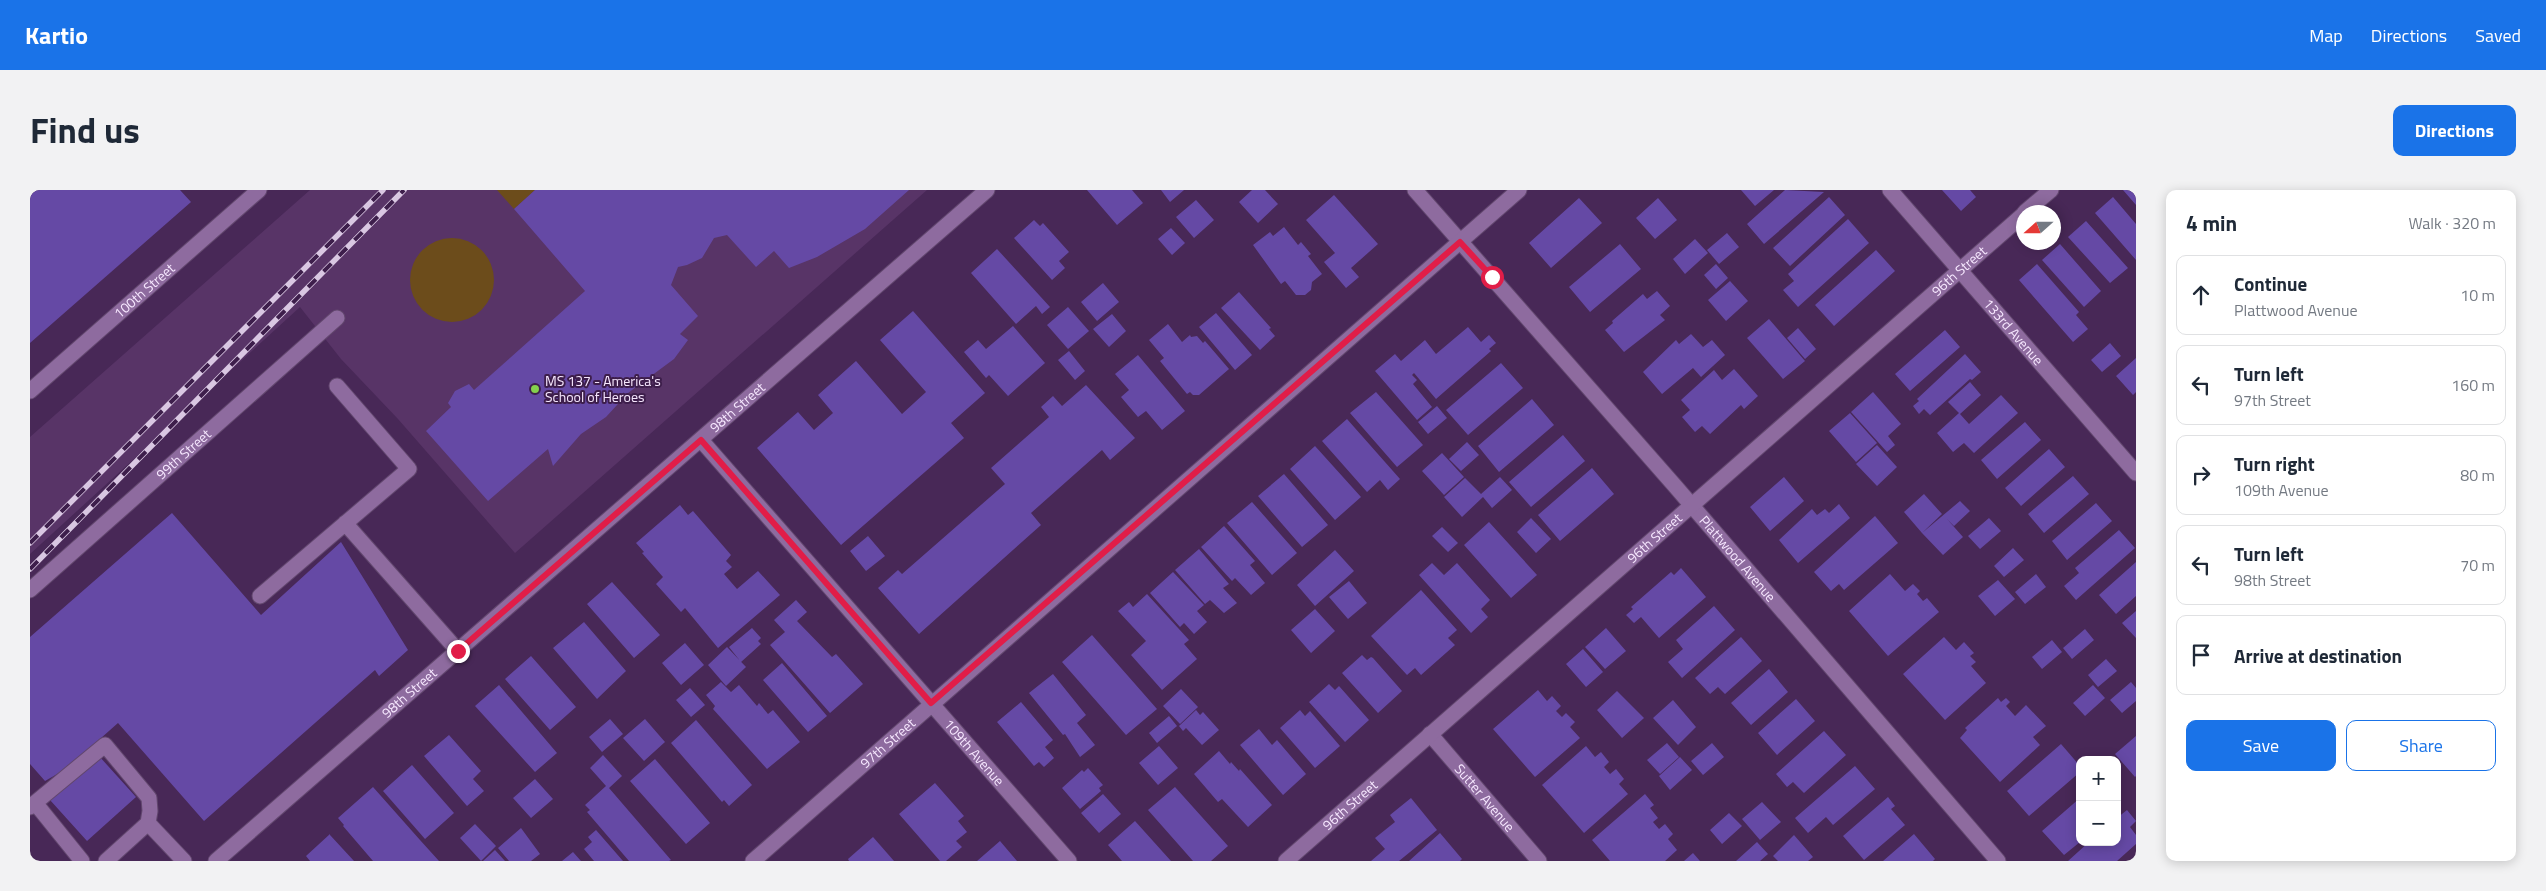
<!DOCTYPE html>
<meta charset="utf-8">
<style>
:root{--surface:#fff;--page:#f2f2f3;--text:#1f2937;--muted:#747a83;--line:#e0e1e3;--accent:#1a73e8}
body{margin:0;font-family:"Titillium Web",sans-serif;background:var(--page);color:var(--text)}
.controls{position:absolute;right:15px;bottom:15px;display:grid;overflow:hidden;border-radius:10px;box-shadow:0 2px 12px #0003}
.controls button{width:45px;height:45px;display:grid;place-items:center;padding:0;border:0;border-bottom:1px solid var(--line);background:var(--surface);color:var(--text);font:25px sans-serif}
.compass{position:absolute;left:1986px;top:15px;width:45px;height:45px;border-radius:50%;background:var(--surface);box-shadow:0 2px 12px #0003;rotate:249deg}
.stop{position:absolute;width:15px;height:15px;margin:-11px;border:4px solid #e11d48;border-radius:50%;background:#fff}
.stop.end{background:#e11d48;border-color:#fff;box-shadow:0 1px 5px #0008}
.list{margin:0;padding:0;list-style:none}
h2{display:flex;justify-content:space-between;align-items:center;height:65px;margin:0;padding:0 20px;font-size:21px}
h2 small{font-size:16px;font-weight:400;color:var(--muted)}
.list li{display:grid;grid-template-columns:32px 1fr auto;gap:15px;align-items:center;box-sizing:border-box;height:80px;margin:0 10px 10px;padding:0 10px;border:1px solid var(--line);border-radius:10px}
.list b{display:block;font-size:19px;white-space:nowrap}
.list p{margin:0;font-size:16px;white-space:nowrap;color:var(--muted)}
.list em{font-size:16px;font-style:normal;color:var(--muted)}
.actions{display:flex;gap:10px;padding:15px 20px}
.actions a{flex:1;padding:11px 0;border:1px solid var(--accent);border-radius:10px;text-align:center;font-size:18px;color:var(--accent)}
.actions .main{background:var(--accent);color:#fff}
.icon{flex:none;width:28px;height:28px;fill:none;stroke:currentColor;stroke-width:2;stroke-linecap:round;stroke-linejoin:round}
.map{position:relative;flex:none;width:2106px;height:671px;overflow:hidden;border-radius:10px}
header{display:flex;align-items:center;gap:30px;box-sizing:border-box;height:70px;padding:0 25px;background:var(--accent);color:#fff}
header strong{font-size:24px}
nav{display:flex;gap:28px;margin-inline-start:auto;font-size:18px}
.intro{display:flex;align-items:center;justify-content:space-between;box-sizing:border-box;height:120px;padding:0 30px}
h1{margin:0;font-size:35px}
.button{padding:12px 22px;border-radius:10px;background:var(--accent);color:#fff;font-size:18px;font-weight:700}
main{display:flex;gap:30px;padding:0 30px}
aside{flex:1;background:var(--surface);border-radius:10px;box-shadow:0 2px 12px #0003}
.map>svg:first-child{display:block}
</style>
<header>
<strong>Kartio</strong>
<nav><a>Map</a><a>Directions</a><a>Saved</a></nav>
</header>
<div class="intro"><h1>Find us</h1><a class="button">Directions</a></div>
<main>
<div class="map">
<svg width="2106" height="671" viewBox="0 0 2106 671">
<rect width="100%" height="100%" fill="#482857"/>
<path fill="#583467" d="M280 0H897L485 363 368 229 311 169 270 117 0 364V247Z"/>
<path fill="#6c4c1b" d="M467 0H505L484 19Z
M380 90a42 42 0 1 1 84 0a42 42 0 1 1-84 0Z"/>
<path fill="#6549a5" d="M0 0H150L161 12 0 153Z
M505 0H879L835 39 787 67 759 78 744 61 726 77 697 45 684 48 672 68 657 75 648 77 641 95 668 126 650 144 658 150 644 169 598 203 576 227 551 244 523 276 518 259 458 311 396 241 421 217 418 213 425 201 439 194 444 200 555 101 484 19Z
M1057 0H1102L1113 13 1087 35Z
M1131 0H1154L1140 12Z
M1222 0H1235L1248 14 1228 33 1209 12Z
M1711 0H1744L1725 16Z
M1755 0 1794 2 1734 54 1717 34Z
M1912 0H1940L1946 7 1931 21Z
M2093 0H2106V15Z
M1304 5 1348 54 1321 78 1329 87 1316 98 1294 72 1305 63 1276 30Z
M1799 7 1815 25 1760 76 1743 58Z
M2083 7 2106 34V70L2065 23Z
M1549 8 1572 33 1521 78 1499 53Z
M1628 8 1647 30 1625 49 1606 28Z
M1166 10 1184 30 1164 48 1146 27Z
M1818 29 1839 53 1768 117 1753 100 1764 91 1758 84Z
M1004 30 1010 36 1013 33 1039 62 1029 71 1035 78 1022 90 984 48Z
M2056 31 2098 78 2080 93 2038 47Z
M1254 37 1268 55 1271 52 1281 64 1278 66 1292 84 1282 92 1281 100 1275 105H1266L1255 91 1251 94 1223 55 1240 42 1243 46Z
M1141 38 1155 53 1142 65 1128 49Z
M1697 43 1709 57 1689 74 1677 60Z
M1665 49 1678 63 1655 84 1643 69Z
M1590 54 1611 79 1560 122 1539 97Z
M2030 54 2071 101 2054 117 2012 70Z
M967 59 1020 117 1012 124 1006 116 986 134 941 83Z
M1846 60 1865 81 1804 136 1785 115Z
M1686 74 1698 88 1686 99 1674 85Z
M2007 74 2049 122 2046 125 2058 139 2043 152 1989 90Z
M1700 91 1718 111 1696 131 1678 110Z
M1073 93 1089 112 1067 131 1051 112Z
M1627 101 1640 116 1630 125 1635 130 1594 162 1575 140 1583 133 1582 131 1613 104 1617 109Z
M1209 102 1241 138 1239 139 1245 146 1230 160 1191 118Z
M1038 117 1059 141 1038 159 1017 135Z
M883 121 955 203 921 233 934 248 811 355 727 258 768 222 784 240 803 223 788 205 826 171 872 224 896 202 850 150Z
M1186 123 1222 165 1205 180 1169 137Z
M1082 124 1096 141 1079 157 1063 139Z
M1739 129 1775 171 1753 189 1717 148Z
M1138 134 1152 152 1160 145 1161 147 1167 146 1173 153 1175 151 1199 179 1169 205H1163L1160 202 1157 204 1130 171 1134 168 1119 150Z
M983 136 1015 173 978 206 959 185 956 188 934 162 948 150 956 159Z
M1438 137 1451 152 1459 145 1466 153 1459 159 1461 161 1406 209 1384 183 1382 185 1387 190 1383 194 1402 217 1387 230 1345 181 1365 164 1371 171 1395 150 1406 164Z
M1768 138 1786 159 1775 169 1757 148Z
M1915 140 1930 157 1880 201 1865 184Z
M1661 144 1673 157 1682 150 1695 165 1671 187 1663 178 1632 204 1613 182 1646 150 1649 154Z
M2080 153 2091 166 2072 182 2061 170Z
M1039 161 1055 181 1045 190 1028 170Z
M1935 164 1951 182 1942 190 1940 189 1900 225 1894 219 1889 224 1883 216 1889 211 1887 209Z
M1108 165 1155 221 1132 240 1116 221 1108 227 1091 207 1099 200 1085 184Z
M2106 168V202L2103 205 2086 186Z
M1471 173 1493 198 1438 245 1416 220Z
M1704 179 1728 206 1714 219 1711 215 1680 244 1672 236 1665 242 1652 227 1660 220 1651 210 1684 180 1692 190Z
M1940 192 1951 205 1930 224 1939 234 1971 205 1988 223 1944 263 1934 253 1923 262 1907 243 1929 223 1918 212Z
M1056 195 1105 248 1080 270 1072 260 1001 323 1011 335 889 444 848 398 868 380 872 384 975 294 961 278 1019 227 1011 217 1023 206 1032 216Z
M1346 202 1393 255 1367 277 1320 223Z
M1843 202 1871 234 1858 246 1865 255 1857 262 1821 222Z
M1502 209 1524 235 1469 282 1448 256Z
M1407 216 1417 228 1398 244 1388 232Z
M1820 223 1847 253 1826 272 1799 241Z
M1317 229 1370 289 1358 300 1350 290 1337 302 1292 251Z
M1995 232 2011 250 1967 289 1951 270Z
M1533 245 1555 271 1501 317 1479 292Z
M1437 252 1449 265 1431 281 1419 269Z
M1847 255 1867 277 1847 296 1826 274Z
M1285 256 1331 307 1305 330 1260 279Z
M2019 259 2035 277 1991 316 1975 298Z
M1412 263 1434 287 1414 305 1392 281Z
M1562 278 1584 304 1530 351 1508 325Z
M1254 284 1298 335 1272 357 1228 306Z
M2043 286 2059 304 2014 343 1998 324Z
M1470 287 1482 300 1462 318 1453 307 1432 327 1414 307 1435 288 1451 304Z
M1754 287 1774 311 1740 341 1720 317Z
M1894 304 1912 324 1892 343 1874 322Z
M1930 311 1940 321 1924 336 1917 329 1933 347 1913 365 1892 343Z
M1222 312 1267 363 1242 385 1197 333Z
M2066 313 2082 331 2037 370 2022 351Z
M1809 314 1820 328 1768 373 1749 350 1782 319 1787 325 1795 319 1799 323Z
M650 315 658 325 663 321 701 365 696 371 702 377 694 384 707 399 728 381 750 405 688 458 655 418 651 422 626 394 633 387 612 363 614 362 606 353Z
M142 323 231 425 311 352 378 460 349 486 345 480 174 631 88 533 36 579 15 591 0 574V447Z
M1845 326 1868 353 1814 400 1809 394 1801 401 1784 382Z
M1501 328 1521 349 1506 363 1487 342Z
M1959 328 1971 341 1950 359 1938 346Z
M1459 332 1507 385 1481 408 1434 355Z
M1194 336 1225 371 1220 375 1235 393 1221 405 1205 388 1202 391 1171 357Z
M1412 337 1428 353 1418 362 1402 346Z
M2089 340 2105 358 2046 410 2034 396 2049 383 2045 378Z
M838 346 855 366 836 381 820 361Z
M1983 358 1994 370 1974 387 1964 376Z
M1169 359 1199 394 1193 398 1207 413 1194 423 1180 410 1175 414 1145 380Z
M1305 360 1324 381 1285 416 1267 395Z
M2106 372V406L2086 424 2069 405Z
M1402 373 1414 385 1427 373 1460 410 1451 419 1458 427 1441 443 1389 385Z
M1651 378 1676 407 1629 448 1611 427 1604 433 1596 425 1603 419 1601 417 1641 382 1644 385Z
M1143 382 1174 415 1167 421 1177 432 1164 444 1154 433 1150 437 1120 403Z
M1860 384 1875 401 1883 394 1890 401 1887 404 1893 411 1897 408 1909 422 1858 466 1819 421Z
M2006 384 2016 397 1995 414 1985 402Z
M1968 390 1985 409 1965 426 1948 406Z
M1319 391 1337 413 1318 429 1299 407Z
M582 392 630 445 604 468 557 414Z
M1391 400 1427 440 1418 448 1425 455 1391 485 1385 478 1377 485 1341 446Z
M1117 404 1159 450 1154 454 1167 469 1132 500 1101 465 1116 451 1088 421 1099 412 1103 417Z
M766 410 777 422 767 431 802 467 806 464 833 494 800 523 740 455 755 442 744 430Z
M1684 416 1705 440 1652 488 1638 472 1653 459 1646 450Z
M1285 419 1305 441 1281 463 1261 440Z
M2106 421V448L2092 433Z
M554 432 596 481 567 509 523 458Z
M722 438 731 448 728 451 731 454 711 472 699 457Z
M1576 438 1596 461 1575 479 1555 457Z
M2055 439 2064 450 2042 469 2033 458Z
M1062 445 1127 519 1096 545 1032 472Z
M1711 447 1732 471 1695 504 1688 497 1680 504 1665 488Z
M1914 447 1926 460 1934 452 1944 463 1940 466 1946 472 1941 476 1956 493 1915 530 1873 484Z
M2022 450 2032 462 2012 479 2002 467Z
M655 453 674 475 651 495 632 473Z
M697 457 716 477 696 496 678 475Z
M1553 459 1573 482 1556 497 1536 474Z
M1332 465 1337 470 1341 467 1343 468 1372 501 1348 523 1312 483Z
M501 466 546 517 520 540 475 489Z
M2076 469 2087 481 2068 497 2058 485Z
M752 473 797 526 778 542 733 490Z
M1739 479 1758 502 1721 535 1701 513Z
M1023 484 1056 525 1047 533 1065 555 1050 567 1035 544 1033 545 999 503Z
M691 492 701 502 709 495 727 516 729 513 738 524 743 520 770 552 737 579 683 519 685 516 676 505Z
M2101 492 2106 498V511L2092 523 2080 510Z
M1299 494 1305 500 1309 496 1339 530 1315 552 1279 512Z
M469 495 527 563 505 582 445 516Z
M2063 495 2075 508 2055 526 2043 513Z
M660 498 675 515 661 527 646 510Z
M1151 499 1168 517 1150 534 1133 516Z
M1508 500 1517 511 1522 506 1531 516 1526 521 1532 527 1536 523 1545 532 1540 537 1550 548 1505 587 1463 539Z
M1587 501 1614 528 1592 548 1567 520Z
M1968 508 1971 512 1976 508 1980 512 1976 516 1985 526 1996 515 2016 536 2003 547 2010 555 1970 592 1930 548 1937 540 1935 538Z
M1766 509 1785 531 1747 565 1728 543Z
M1643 510 1666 537 1648 555 1623 528Z
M991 512 1023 550 1015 557 1024 568 1014 577 1009 572 1004 576 967 532Z
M1166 520 1170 525 1173 522 1189 540 1172 555 1156 538 1153 541 1149 536Z
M1270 520 1275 526 1280 521 1310 556 1285 578 1250 538Z
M1139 526 1147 536 1127 553 1119 543Z
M580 529 593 544 572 562 559 547Z
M615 529 635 552 614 571 593 548Z
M666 530 722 595 699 616 694 610 692 612 641 553Z
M1229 539 1242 555 1247 550 1276 584 1253 605 1210 555Z
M1794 541 1816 565 1774 603 1763 592 1757 597 1746 584Z
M419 545 451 581 443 589 454 601 437 616 394 566Z
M2106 546V586L2105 587 2085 564Z
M1637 553 1649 567 1630 584 1617 570Z
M1682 553 1694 567 1673 585 1661 571Z
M2031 554 2050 576V582L1999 626 1977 601Z
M1129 556 1148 578 1128 595 1109 573Z
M1556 556 1565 567 1571 562 1579 572 1574 577 1580 584 1586 579 1594 589 1589 594 1598 604 1554 643 1512 595Z
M1189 561 1200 574 1201 572 1209 581 1210 579 1242 615 1218 637 1192 609 1188 612 1164 584Z
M573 565 592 586 579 598 641 670 639 671H599L557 622 560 620 555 615 576 596 560 578Z
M69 566 106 607 57 651 20 610Z
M1650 567 1662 580 1640 600 1629 586Z
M625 569 680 633 656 654 600 591Z
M382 575 424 623 395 649 353 601Z
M1825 576 1845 599 1803 635 1796 627 1778 643 1765 628Z
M1058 578 1073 595 1069 598 1071 601 1050 619 1032 598 1052 580 1054 582Z
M505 589 523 609 501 628 483 608Z
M905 593 934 626 928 631 937 642 926 651 932 657 916 671H910L869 624Z
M343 597 390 650 409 671H343L313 636 314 635 308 628Z
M1145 597 1198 656 1181 671H1163L1118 620Z
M1073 604 1091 624 1069 643 1051 623Z
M1615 604 1624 615 1620 618 1628 628 1623 632 1629 639 1635 634 1643 644 1638 649 1647 660 1635 671H1580L1562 650Z
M1858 607 1865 616 1861 619 1875 635 1834 670 1813 646Z
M1381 608 1407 640 1369 671H1341L1355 659 1345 648 1365 632 1360 625Z
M2050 608V652L2034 665 2012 641Z
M1732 612 1751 632 1730 650 1712 629Z
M2097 620 2106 631 2100 637 2106 645V654L2087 671H2038L2059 652H2087V628Z
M1699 623 1712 636 1692 654 1680 640Z
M1105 631 1141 671H1092L1078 655Z
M445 634 466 656 451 671 430 648Z
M491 638 510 664 501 671H479L468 658Z
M566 640 593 671H564L554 659 562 652 558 647Z
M1410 643 1432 669 1430 671H1379Z
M300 644V645L324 671H280L276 666Z
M1884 644 1905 669 1903 671H1853Z
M1764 645 1783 667 1778 671H1748L1743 666Z
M843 647 864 671H819L818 669Z
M970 651 987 671H947Z
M1727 652 1738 664 1730 671H1706Z
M465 660 475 671H453Z
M543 662 551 671H532Z
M1663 663 1670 671H1654Z"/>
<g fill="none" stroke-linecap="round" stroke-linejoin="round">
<defs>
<path id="service" d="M315 333 428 461
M230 406 379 279 307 196
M6 614 52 671
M0 617 75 555 119 608 120 621 118 633 76 671
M118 633 154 671"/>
<g id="minor">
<path id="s1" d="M1385 0 1645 296 1968 671"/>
<path id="s2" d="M1860 0 2106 283"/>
<path d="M1995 22 2021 0"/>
<path id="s3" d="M0 201 229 0"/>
<path id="s4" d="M671 250 1039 671"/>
<path id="s5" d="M0 400 307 128"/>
<path id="s6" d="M1400 544 1509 671"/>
<path id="s7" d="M186 671 957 0"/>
<path id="s8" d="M723 671 1489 0"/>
<path id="s9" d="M1256 671 1994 24"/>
</g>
</defs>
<use href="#service" stroke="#62476e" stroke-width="17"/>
<use href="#minor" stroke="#62476e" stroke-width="17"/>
<use href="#service" stroke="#8e6b9f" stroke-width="15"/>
<use href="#minor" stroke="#8e6b9f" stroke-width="15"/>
<defs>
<path id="rail" d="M0 353 353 0
M0 379 374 0"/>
</defs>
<use href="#rail" stroke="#d9c7e2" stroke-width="5.5"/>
<use href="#rail" stroke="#3d1e4b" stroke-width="4" stroke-dasharray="11" stroke-linecap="butt"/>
</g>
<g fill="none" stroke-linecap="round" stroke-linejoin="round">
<path stroke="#e11d48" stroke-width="6" d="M428 461 671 250 901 513 1430 52 1462 87"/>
</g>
<circle fill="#84d04e" stroke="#3d1e4b" stroke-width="2" cx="505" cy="199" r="5"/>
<g text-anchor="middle" stroke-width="4" stroke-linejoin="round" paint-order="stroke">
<g font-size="14" fill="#f7e8ff" stroke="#3d1e4b">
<text dy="5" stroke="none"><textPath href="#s9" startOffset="895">96th Street</textPath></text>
<text dy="5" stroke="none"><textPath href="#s3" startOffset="152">100th Street</textPath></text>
<text dy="5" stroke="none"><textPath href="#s2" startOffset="188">133rd Avenue</textPath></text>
<text dy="5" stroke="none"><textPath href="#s7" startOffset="691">98th Street</textPath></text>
<text dy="5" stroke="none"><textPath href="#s5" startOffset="205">99th Street</textPath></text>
<text dy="5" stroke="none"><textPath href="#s9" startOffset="490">96th Street</textPath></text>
<text dy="5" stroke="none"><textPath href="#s1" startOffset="490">Plattwood Avenue</textPath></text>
<text dy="5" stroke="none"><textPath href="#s7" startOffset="256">98th Street</textPath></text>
<text dy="5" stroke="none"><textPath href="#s8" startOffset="179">97th Street</textPath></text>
<text dy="5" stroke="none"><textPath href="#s4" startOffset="415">109th Avenue</textPath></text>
<text dy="5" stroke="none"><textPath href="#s6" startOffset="84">Sutter Avenue</textPath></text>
<text dy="5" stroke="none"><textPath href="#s9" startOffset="85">96th Street</textPath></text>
</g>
<g font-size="14" fill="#f7e8ff" stroke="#3d1e4b" text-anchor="start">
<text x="515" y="196">MS 137 - America's<tspan x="515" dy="16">School of Heroes</tspan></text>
</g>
</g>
</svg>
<div class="controls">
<button>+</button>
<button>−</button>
</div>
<svg class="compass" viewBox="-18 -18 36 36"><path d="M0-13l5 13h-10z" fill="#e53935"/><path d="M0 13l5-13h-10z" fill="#747a83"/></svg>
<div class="stop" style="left:1462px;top:87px"></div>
<div class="stop end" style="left:428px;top:461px"></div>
</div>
<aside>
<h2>4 min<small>Walk · 320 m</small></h2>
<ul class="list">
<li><svg class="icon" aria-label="ahead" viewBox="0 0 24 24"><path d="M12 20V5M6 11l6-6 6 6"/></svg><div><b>Continue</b><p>Plattwood Avenue</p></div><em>10 m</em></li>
<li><svg class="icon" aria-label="left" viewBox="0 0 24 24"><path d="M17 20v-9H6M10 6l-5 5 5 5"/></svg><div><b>Turn left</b><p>97th Street</p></div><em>160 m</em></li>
<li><svg class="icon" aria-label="right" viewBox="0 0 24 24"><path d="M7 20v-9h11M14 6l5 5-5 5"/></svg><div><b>Turn right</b><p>109th Avenue</p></div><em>80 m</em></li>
<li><svg class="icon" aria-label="left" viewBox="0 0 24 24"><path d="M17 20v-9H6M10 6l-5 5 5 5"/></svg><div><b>Turn left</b><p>98th Street</p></div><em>70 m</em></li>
<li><svg class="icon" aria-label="arrive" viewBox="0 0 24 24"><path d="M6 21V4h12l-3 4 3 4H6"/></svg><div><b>Arrive at destination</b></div></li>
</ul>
<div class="actions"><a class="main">Save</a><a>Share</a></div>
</aside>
</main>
